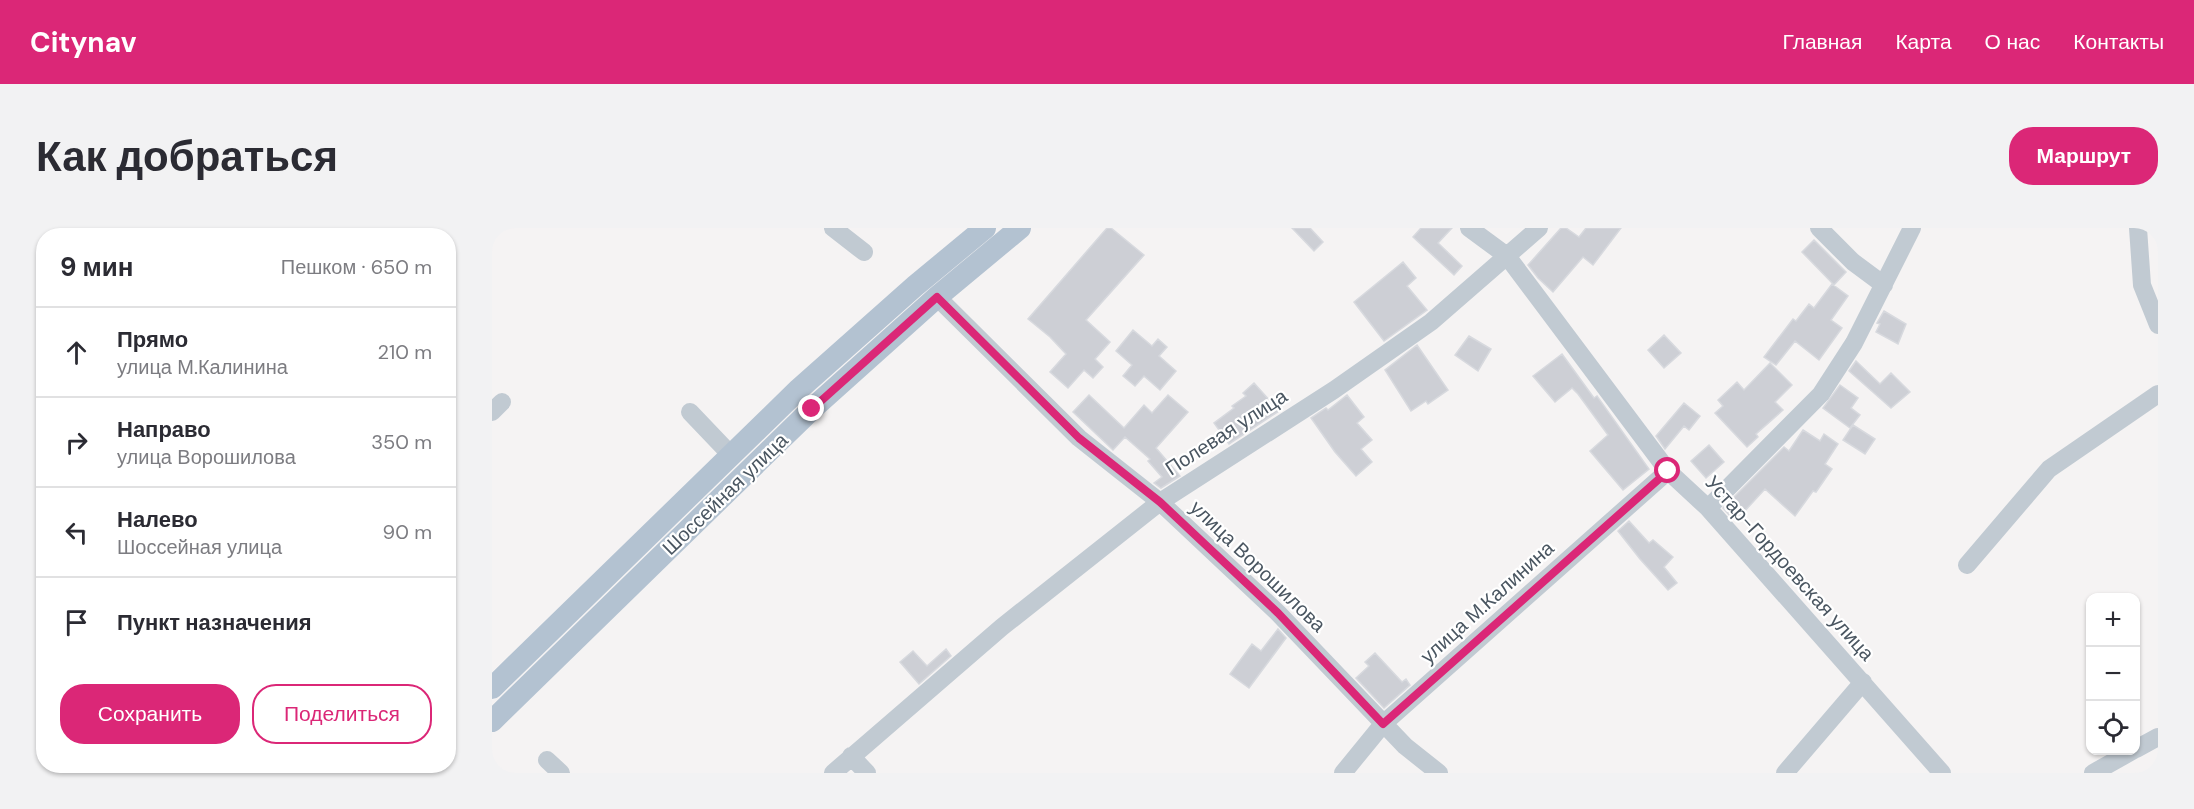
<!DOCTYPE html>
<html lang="ru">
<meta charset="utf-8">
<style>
:root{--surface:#fff;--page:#f2f2f3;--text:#2b2b33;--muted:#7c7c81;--line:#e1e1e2;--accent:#db2777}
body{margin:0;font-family:"DM Sans",sans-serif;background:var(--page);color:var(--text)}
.controls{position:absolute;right:18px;bottom:18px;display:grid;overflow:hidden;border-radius:12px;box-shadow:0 2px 4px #0004}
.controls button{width:54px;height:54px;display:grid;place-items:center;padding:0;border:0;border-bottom:2px solid var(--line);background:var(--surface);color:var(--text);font:30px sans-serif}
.stop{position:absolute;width:18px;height:18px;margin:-14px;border:4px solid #db2777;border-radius:50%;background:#fff}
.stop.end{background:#db2777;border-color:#fff;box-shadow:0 2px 6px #0008}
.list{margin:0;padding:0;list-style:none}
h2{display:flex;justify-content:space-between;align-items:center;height:78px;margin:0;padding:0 24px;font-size:26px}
h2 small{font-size:20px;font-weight:400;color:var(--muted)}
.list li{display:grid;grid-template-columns:39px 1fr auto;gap:18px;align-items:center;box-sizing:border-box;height:90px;padding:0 24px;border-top:2px solid var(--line)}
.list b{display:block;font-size:22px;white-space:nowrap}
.list p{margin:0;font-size:20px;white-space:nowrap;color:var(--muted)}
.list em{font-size:20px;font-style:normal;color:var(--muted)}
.actions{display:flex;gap:12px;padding:18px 24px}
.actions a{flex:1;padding:14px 0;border:2px solid var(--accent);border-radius:24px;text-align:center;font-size:21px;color:var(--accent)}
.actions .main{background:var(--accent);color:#fff}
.icon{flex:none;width:33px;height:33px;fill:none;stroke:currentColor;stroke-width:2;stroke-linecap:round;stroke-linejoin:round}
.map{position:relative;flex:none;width:1666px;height:545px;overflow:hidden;border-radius:24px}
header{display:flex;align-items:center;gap:36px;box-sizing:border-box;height:84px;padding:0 30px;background:var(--accent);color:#fff}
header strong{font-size:28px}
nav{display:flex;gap:33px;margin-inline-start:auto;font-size:21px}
.intro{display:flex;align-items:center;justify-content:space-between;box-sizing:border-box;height:144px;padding:0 36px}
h1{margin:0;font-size:42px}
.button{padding:15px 27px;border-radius:24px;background:var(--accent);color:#fff;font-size:21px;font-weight:700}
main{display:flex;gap:36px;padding:0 36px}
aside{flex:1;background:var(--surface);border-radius:24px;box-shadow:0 2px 4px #0004}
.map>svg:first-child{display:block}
</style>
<header>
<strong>Citynav</strong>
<nav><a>Главная</a><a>Карта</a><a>О нас</a><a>Контакты</a></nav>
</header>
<div class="intro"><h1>Как добраться</h1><a class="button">Маршрут</a></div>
<main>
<aside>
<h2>9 мин<small>Пешком · 650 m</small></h2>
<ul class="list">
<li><svg class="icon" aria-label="ahead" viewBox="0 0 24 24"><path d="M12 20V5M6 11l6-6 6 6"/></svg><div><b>Прямо</b><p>улица М.Калинина</p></div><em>210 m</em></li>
<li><svg class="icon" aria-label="right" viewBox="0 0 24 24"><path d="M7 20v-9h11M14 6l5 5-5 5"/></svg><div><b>Направо</b><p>улица Ворошилова</p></div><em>350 m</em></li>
<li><svg class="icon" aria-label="left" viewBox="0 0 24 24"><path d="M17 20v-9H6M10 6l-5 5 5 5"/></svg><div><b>Налево</b><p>Шоссейная улица</p></div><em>90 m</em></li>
<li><svg class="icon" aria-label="arrive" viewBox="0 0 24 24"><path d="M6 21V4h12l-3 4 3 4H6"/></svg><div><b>Пункт назначения</b></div></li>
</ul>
<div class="actions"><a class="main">Сохранить</a><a>Поделиться</a></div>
</aside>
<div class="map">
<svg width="1666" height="545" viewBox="0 0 1666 545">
<rect width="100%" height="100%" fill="#f5f3f3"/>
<path fill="#cdcfd5" stroke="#d7d9de" stroke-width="1.5" d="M615 0H619L652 27 594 92 618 114 603 131 611 139 601 150 592 142 576 160 558 144 574 126 558 109 536 91Z
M800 0H818L831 14 822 23Z
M929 0H960L946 15 970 38 962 47 921 9Z
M1069 0H1074L1087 9 1094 0H1129L1101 37 1091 29 1061 64 1046 50 1036 37Z
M1322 12 1354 44 1342 57 1310 24Z
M911 34 924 50 915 58 935 82 892 113 862 74Z
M1340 56 1356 68 1339 92 1350 100 1327 132 1303 113 1284 137 1272 129 1301 91 1304 93 1317 76 1322 80Z
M1392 83 1414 96 1406 116 1384 104 1388 96 1385 95Z
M641 102 660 118 666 111 675 119 667 128 684 143 668 162 652 148 643 158 631 148 640 137 624 123Z
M1172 107 1189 125 1172 140 1156 122Z
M977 108 999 121 986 143 963 127Z
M925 117 956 162 936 176 934 173 919 183 893 142Z
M1070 126 1102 170 1105 168 1157 241 1131 262 1098 223 1116 207 1086 166 1080 160 1063 174 1041 148Z
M1364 133 1388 156 1399 145 1418 164 1399 180 1357 143Z
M1278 135 1300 157 1283 174 1291 182 1264 206 1266 209 1255 219 1223 185 1231 178 1226 172 1245 154 1252 162Z
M762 155 787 183 737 216 722 195 742 180 740 178 754 168 751 165Z
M1348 157 1366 170 1359 180 1368 187 1358 200 1331 180Z
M597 167 632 200 652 177 660 185 676 167 696 184 664 220 688 248 669 260 662 255 670 249 656 233 658 231 633 209 621 222 581 184Z
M855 167 872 189 865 195 880 212 869 221 880 234 864 248 843 224 819 190 834 180 836 182Z
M1192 175 1208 188 1197 202 1192 198 1173 221 1164 208Z
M1361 197 1383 211 1373 226 1351 212Z
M1311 202 1328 213 1332 206 1346 216 1333 236 1340 241 1324 264 1321 263 1303 288 1273 261 1250 286 1240 290 1231 280 1292 219 1297 223Z
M1217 217 1232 234 1214 250 1199 233Z
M1137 293 1157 315 1161 312 1181 329 1172 339 1185 355 1176 362 1148 331 1126 303Z
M786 401 794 410 757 460 738 446 760 416 769 423Z
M454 421 459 428 427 456 408 434 421 423 435 438Z
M883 425 910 454 914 451 918 457 892 480 864 450 877 438 873 434Z"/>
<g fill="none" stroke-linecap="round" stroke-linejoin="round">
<path stroke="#c1cad2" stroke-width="18" d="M341 0 372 24
M977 0 1015 28 1176 243 1216 280 1450 545
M1327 0 1361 34 1392 57
M1646 0 1650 57 1666 97
M445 69 587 210 668 274 786 385 913 518 947 545
M0 184 10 174
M198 184 239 227
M1216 280 1329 166 1362 115 1420 0
M1475 337 1557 241 1666 166
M1644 521 1666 509
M359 528 375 545
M55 532 69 545
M341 545 510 399 668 274 842 162 939 94 1047 0
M851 545 891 496 1176 243
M1293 545 1371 454
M1601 545 1642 522"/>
<path stroke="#b3c2d1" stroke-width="22" d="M0 460 307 161 423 58 493 0
M0 493 320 181 445 69 528 0"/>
</g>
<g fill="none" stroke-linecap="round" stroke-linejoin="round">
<path stroke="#db2777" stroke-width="8" d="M320 181 445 69 587 210 668 274 786 385 891 496 1176 243"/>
</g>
<g text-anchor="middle" stroke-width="4.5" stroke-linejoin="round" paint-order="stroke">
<g font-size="20" fill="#4a5661" stroke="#fff">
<text transform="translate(734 204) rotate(-33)" y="7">Полевая улица</text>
<text transform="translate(233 266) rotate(-44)" y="7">Шоссейная улица</text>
<text transform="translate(766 338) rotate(44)" y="7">улица Ворошилова</text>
<text transform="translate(1298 340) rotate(48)" y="7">Устар-Гордоевская улица</text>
<text transform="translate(995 374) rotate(-42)" y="7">улица М.Калинина</text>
</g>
</g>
</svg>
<div class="controls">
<button>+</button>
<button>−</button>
<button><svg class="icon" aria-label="locate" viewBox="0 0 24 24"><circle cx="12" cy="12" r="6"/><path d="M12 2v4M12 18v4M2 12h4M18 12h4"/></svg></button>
</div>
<div class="stop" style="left:1176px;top:243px"></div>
<div class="stop end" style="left:320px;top:181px"></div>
</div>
</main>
